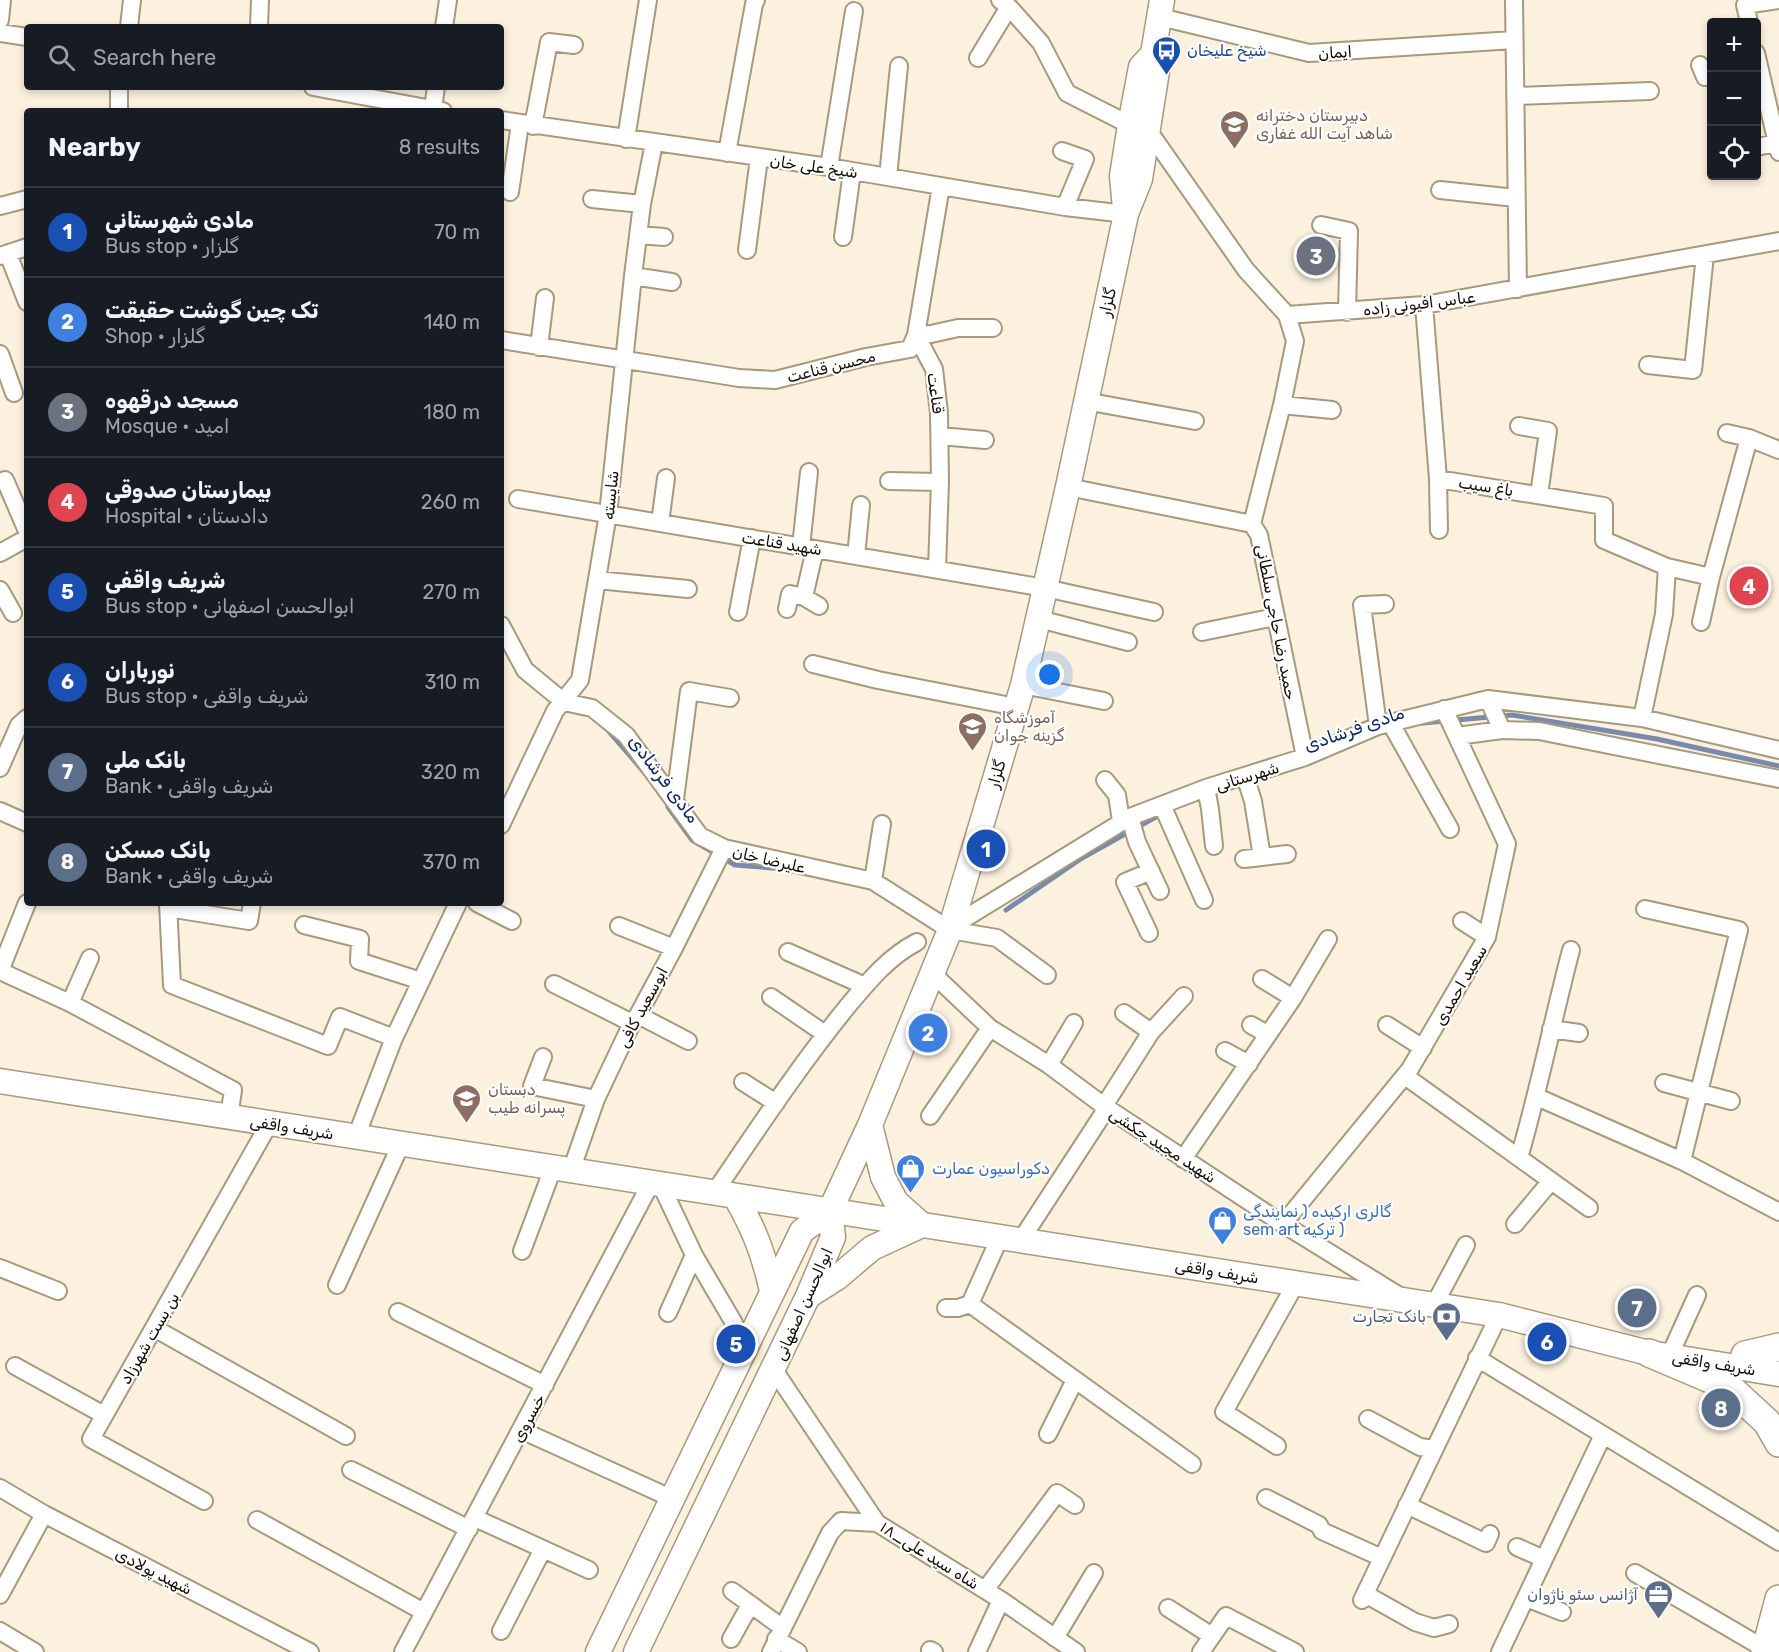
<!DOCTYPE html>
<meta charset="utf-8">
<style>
:root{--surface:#171b24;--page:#242831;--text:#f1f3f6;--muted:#9ea1a6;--line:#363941;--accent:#987b24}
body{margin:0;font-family:Rubik,Cairo,sans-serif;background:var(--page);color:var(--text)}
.controls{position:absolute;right:18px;top:18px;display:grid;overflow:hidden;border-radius:6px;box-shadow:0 3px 9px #0003}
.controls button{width:54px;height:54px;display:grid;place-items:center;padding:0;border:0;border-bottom:2px solid var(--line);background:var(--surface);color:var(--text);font:30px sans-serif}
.you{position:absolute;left:1050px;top:675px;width:21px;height:21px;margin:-15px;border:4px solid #fff;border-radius:50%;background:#1a73e8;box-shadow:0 0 0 9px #1a73e833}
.badge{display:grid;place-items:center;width:39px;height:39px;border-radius:50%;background:var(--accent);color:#fff;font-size:20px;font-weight:700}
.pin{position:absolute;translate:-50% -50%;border:3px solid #fff;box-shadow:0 2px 6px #0006}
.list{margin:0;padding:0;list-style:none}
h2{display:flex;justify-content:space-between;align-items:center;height:78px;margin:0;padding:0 24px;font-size:26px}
h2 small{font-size:20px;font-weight:400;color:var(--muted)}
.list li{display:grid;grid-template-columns:39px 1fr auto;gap:18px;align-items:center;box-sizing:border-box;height:90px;padding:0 24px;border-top:2px solid var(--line)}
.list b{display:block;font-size:22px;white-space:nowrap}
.list p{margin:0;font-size:20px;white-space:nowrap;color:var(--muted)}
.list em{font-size:20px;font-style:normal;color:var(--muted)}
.icon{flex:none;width:33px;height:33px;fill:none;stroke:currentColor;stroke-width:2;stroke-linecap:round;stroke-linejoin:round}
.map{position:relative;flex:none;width:1779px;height:1652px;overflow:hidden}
.search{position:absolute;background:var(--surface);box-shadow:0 3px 9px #0003;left:24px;top:24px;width:480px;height:66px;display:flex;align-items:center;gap:15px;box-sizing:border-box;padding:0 21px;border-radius:6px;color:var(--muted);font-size:22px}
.panel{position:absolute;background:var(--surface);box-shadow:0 3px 9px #0003;left:24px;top:108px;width:480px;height:798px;border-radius:6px}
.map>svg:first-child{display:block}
</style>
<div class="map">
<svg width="1779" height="1652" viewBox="0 0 1779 1652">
<rect width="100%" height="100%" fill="#fcf1de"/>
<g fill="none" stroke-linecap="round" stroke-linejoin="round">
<path stroke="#798bac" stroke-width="5" d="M1423 723 1512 715 1657 739 1779 766
M607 729 644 772
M668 807 692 840 735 865 785 869
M1006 910 1082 858 1163 813"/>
<defs>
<path id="minor" d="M1000 0 1009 7 1041 43 1067 93 1130 125
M1514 0 1518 289
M1160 17 1309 53 1514 40
M0 20 2 0
M1749 22 1745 5 1779 0
M129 27 132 0
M259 27 260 0
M444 27 448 0
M0 33 27 37
M1756 53 1779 152
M978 58 1009 7
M1700 65 1705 77 1712 76
M313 87 443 111
M1515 96 1650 91
M433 109 436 87
M119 111V87
M501 120 829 167 1065 207 1126 214
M533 126 549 42 574 45
M1148 130 1246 270 1287 315 1424 305 1779 241
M626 139 648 0
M1756 147 1777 143
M1062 151 1085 159 1065 207
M727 153 754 4 756 0
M829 167 854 11
M888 177 899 66
M1440 190 1516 198
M510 192 520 124
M592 199 642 204
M0 206 27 199
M1321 225 1349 231 1347 312
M639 235 664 237
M843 237 852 172
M747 250 759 158
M8 254 27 302
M0 256 27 247
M633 276 672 282
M1424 305 1438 479 1604 506V540L1667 567 1711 577 1749 438
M1287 315 1295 341 1282 405 1252 524 1259 535 1305 757
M501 340 739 378 775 380 866 357 910 349 916 335 931 334 958 328H993
M539 347 545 298
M0 354 14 393
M1648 365 1693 370 1705 255
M1085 401 1195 421
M1282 405 1332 410
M1519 426 1548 431 1539 495
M1727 433 1749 438 1779 450
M940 436 985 440
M1438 479 1439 530
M5 480 27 531
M889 481 940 482
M1068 487 1252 524
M518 499 1045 588 1154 612
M660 523 666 478
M801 547 809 472
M0 553 27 538
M856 556 861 505
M937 569 940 482 939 413 934 369 916 335 941 186
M597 580 688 589
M0 590 13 613
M804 597 819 606
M787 609 790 594 804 597 815 549
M738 612 752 538
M1039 619 1128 642
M1701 622 1711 577
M501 625 525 670 564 702 592 708 626 735 700 836 724 848 873 881 950 930 997 938 1047 975
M1202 632 1275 617
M813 664 878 680 1016 707
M1023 685 1104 701
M1488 699 1502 730
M1642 718 1664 614 1667 567
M1390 722 1450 829
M1378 726 1362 605 1385 604
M1457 736 1502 730 1539 731 1779 779
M0 768 19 725 27 718
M1245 776 1253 801 1262 857 1287 854
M1105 780 1117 795 1121 821
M1206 788 1210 809 1214 846
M675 799 689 691 730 698
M1162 805 1204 900
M0 811 27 823
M1130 817 1137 842 1160 891
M501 825 555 711 580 680 608 514 633 276 642 204 654 143
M1244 859 1262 857
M873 881 882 824
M168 903 172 985 328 1046 340 1017 394 1038
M477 903 512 921
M168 908 249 921 252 903
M1645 909 1739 930 1682 1161
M1462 921 1487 937
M304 925 360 939 359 961 421 981
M619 926 674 948
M951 927 1130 817 1206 788 1305 757 1378 726 1488 699 1642 718 1779 750
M1149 933 1125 882 1151 871
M788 952 865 986
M0 971 70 1003 233 1090 229 1117
M0 971 27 903
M933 974 990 1028 1049 1065 1104 1106 1283 1224 1398 1295
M1262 979 1293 998
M554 984 632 1023
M771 997 825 1034
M70 1003 90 958
M1124 1013 1151 1032
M638 1015 688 1041
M1251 1025 1267 1034
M1387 1025 1423 1048
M1551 1029 1579 1033
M1225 1051 1249 1064
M543 1057 532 1086 596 1099
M1049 1065 1074 1023
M1405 1076 1589 1208
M743 1082 776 1103
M1664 1083 1731 1101
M1537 1097 1682 1161 1779 1212
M930 1116 990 1028
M356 1137 394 1038 458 903
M1519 1158C1539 1089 1553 1019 1571 950
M1183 1159 1293 998 1328 939
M571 1171 596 1099 632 1023 638 1015 674 948 724 848
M661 1185 694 1255 734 1323
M714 1193C757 1130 799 1066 847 1007 868 982 888 957 917 942
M1283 1224 1410 1069 1487 937 1507 844 1444 709
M1515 1224 1551 1181
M1021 1240 1103 1114 1104 1106 1151 1032 1184 996
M522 1251 553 1168
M0 1268 58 1291
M337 1285 401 1144
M970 1304 1192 1464
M970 1304 1000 1237
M1434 1305 1466 1245
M946 1308H958L970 1304
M398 1312 545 1385
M668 1313 694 1255
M154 1328 346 1436
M1673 1348 1697 1295
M1477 1358 1779 1542
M15 1366 104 1415
M774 1370 877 1523 1001 1600 1076 1652
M1368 1419 1420 1447 1434 1449
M521 1430 673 1499
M1048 1434 1075 1380
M1277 1446 1224 1412 1296 1283
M351 1470 469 1529
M0 1488 44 1514 310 1652
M1266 1498 1319 1525 1322 1531 1382 1558
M204 1501 91 1439 269 1124
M1407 1505 1486 1543 1490 1534
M475 1518 589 1570
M257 1520 424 1612
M1517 1547 1544 1559
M1635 1573 1765 1649
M985 1590 1057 1493 1075 1505
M732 1591 783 1628
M1365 1594 1415 1622 1434 1628 1449 1624
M0 1595 44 1514
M1526 1598 1562 1612
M1362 1600 1499 1315
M1168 1608 1212 1636
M0 1631 35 1652
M501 1631 543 1549
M1055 1638 1094 1573
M731 1639 750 1605
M776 1639 798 1652
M930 1650 934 1652
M403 1652 651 1183
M771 1652 830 1533 841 1521 877 1523
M977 1652 1001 1600
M1201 1652 1226 1616 1295 1652
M1500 1652 1603 1435"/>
<path id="secondary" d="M1125 208 1122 176 1130 125 1141 67 1153 54
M0 1081 1499 1315 1649 1353 1779 1374
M735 1196C754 1228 764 1255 772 1291
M808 1296 838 1277 872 1248 922 1225 896 1202 883 1177 870 1125
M598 1652 802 1231 830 1211
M636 1652 808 1296 833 1237 830 1211 870 1125 950 930 1023 685 1068 487 1126 214 1140 179 1157 71 1153 54 1162 0"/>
<path id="primary" d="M1649 1353 1729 1387 1767 1422 1779 1443
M1745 1355 1779 1347
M1765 1652 1779 1599"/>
</defs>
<use href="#minor" stroke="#a9997b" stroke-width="20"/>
<use href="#secondary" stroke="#a9997b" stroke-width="27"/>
<use href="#primary" stroke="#a9997b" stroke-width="30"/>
<use href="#minor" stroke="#fff" stroke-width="16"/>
<use href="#secondary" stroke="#fff" stroke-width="24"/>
<use href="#primary" stroke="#fff" stroke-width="27"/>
</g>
<defs>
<symbol id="bus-pin" viewBox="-11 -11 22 30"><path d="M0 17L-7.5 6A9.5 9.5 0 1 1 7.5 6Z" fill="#1a4fb4" stroke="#fff"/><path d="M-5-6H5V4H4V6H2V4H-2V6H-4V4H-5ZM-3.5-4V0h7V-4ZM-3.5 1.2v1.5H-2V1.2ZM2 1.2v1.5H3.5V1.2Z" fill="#fff"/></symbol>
<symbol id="school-pin" viewBox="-11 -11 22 30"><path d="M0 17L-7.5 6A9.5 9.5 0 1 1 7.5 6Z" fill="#8d6e63" stroke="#fff"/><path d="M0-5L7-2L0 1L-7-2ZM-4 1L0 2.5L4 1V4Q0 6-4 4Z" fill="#fff"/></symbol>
<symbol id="shop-pin" viewBox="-11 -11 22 30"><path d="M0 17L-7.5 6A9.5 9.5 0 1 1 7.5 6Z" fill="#3f7fe0" stroke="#fff"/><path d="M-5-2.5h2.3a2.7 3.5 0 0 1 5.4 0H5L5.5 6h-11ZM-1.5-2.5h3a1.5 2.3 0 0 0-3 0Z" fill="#fff"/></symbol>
<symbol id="bank-pin" viewBox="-11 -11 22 30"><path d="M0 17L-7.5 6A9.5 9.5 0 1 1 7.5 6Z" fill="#5c6f8a" stroke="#fff"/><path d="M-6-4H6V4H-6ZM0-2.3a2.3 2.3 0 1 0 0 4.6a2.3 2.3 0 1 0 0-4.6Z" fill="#fff"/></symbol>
<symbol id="office-pin" viewBox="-11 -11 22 30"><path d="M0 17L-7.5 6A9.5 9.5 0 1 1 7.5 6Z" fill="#5c6f8a" stroke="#fff"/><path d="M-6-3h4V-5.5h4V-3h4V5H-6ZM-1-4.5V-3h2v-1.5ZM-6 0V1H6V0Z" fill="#fff"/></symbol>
</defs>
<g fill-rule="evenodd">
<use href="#bus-pin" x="1150" y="34" width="33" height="45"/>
<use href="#school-pin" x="1218" y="108" width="33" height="45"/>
<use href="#school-pin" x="956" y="710" width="33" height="45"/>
<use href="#school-pin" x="450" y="1082" width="33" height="45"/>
<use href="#shop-pin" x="894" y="1152" width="33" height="45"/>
<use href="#shop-pin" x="1206" y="1204" width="33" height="45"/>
<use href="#bank-pin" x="1430" y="1300" width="33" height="45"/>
<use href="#office-pin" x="1642" y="1578" width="33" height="45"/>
</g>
<g text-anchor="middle" stroke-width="4.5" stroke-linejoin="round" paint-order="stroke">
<g font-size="16" fill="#164399" stroke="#fff" text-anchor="start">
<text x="1187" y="56">شیخ علیخان</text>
</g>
<g font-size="16" fill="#110c03" stroke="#fff">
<text transform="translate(1335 52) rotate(-4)" y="6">ایمان</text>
<text transform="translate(814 166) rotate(8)" y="6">شیخ علی خان</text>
<text transform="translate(1107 302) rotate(-77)" y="6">گلزار</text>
<text transform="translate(1419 303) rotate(-7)" y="6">عباس افیونی زاده</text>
<text transform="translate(831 366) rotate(-14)" y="6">محسن قناعت</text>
<text transform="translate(936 393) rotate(82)" y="6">قناعت</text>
<text transform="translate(1486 486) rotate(9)" y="6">باغ سیب</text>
<text transform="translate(610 495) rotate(-84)" y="6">شایسته</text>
<text transform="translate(782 543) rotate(9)" y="6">شهید قناعت</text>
<text transform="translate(1277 622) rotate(79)" y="6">حمید رضا حاجی سلطانی</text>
<text transform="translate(996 774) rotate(-74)" y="6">گلزار</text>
<text transform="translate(1247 776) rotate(-17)" y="6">شهرستانی</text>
<text transform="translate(769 859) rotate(13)" y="6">علیرضا خان</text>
<text transform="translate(1460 985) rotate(-60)" y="6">سعید احمدی</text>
<text transform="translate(642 1007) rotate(-62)" y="6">ابوسعید کافی</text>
<text transform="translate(292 1127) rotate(9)" y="6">شریف واقفی</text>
<text transform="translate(1163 1145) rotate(33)" y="6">شهید مجید چکشی</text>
<text transform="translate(1217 1271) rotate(9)" y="6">شریف واقفی</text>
<text transform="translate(803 1304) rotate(-66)" y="6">ابوالحسن اصفهانی</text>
<text transform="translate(149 1338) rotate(-60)" y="6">بن بست شهرزاد</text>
<text transform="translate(1714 1363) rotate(9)" y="6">شریف واقفی</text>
<text transform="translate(528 1418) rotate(-62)" y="6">خسروی</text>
<text transform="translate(930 1555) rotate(32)" y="6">۱۸_شاه سید علی</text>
<text transform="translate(154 1571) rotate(27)" y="6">شهید پولادی</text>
</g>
<g font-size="16" fill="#785e54" stroke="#fff" text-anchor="start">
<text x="1256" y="121">دبیرستان دخترانه<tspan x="1256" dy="18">شاهد آیت الله غفاری</tspan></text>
<text x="994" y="723">آموزشگاه<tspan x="994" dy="18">گزینه جوان</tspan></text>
<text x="488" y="1095">دبستان<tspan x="488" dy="18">پسرانه طیب</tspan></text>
</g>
<g font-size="16" fill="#366cbe" stroke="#fff" text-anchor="start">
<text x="932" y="1174">دکوراسیون عمارت</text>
<text x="1243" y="1217">گالری ارکیده ( نمایندگی<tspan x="1243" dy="18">sem art ترکیه )</tspan></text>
</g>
<g font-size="16" fill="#4e5e75" stroke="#fff" text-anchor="end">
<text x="1426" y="1322">بانک تجارت</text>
<text x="1638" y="1600">آژانس سئو ناژوان</text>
</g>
<g font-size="18" font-style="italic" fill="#07276e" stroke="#fff">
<text transform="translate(1354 729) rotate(-19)" y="6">مادی فرشادی</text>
<text transform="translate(664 779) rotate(53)" y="6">مادی فرشادی</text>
</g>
</g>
</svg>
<div class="controls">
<button>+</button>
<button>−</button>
<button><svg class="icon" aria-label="locate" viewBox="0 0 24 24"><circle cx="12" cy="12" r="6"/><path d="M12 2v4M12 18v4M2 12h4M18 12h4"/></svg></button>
</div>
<div class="you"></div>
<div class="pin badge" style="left:986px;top:849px;background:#1a4fb4">1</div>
<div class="pin badge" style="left:928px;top:1033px;background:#3f7fe0">2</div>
<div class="pin badge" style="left:1316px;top:256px;background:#6b7280">3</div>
<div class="pin badge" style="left:1749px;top:586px;background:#e0444e">4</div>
<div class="pin badge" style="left:736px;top:1344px;background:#1a4fb4">5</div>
<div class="pin badge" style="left:1547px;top:1342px;background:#1a4fb4">6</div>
<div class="pin badge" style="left:1637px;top:1308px;background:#5c6f8a">7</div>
<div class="pin badge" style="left:1721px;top:1408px;background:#5c6f8a">8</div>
<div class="search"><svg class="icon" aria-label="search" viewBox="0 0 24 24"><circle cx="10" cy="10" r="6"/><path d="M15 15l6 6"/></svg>Search here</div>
<section class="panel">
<h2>Nearby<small>8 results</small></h2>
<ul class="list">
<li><span class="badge" style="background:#1a4fb4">1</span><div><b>مادی شهرستانی</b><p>Bus stop · گلزار</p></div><em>70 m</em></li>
<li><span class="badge" style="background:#3f7fe0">2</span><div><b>تک چین گوشت حقیقت</b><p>Shop · گلزار</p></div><em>140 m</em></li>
<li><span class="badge" style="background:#6b7280">3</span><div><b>مسجد درقهوه</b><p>Mosque · امید</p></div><em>180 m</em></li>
<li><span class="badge" style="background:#e0444e">4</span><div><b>بیمارستان صدوقی</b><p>Hospital · دادستان</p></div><em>260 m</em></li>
<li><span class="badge" style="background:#1a4fb4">5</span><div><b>شریف واقفی</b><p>Bus stop · ابوالحسن اصفهانی</p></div><em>270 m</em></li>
<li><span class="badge" style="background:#1a4fb4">6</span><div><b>نورباران</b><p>Bus stop · شریف واقفی</p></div><em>310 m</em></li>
<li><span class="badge" style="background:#5c6f8a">7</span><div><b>بانک ملی</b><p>Bank · شریف واقفی</p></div><em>320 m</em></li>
<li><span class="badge" style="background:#5c6f8a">8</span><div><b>بانک مسکن</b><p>Bank · شریف واقفی</p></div><em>370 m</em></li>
</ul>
</section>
</div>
